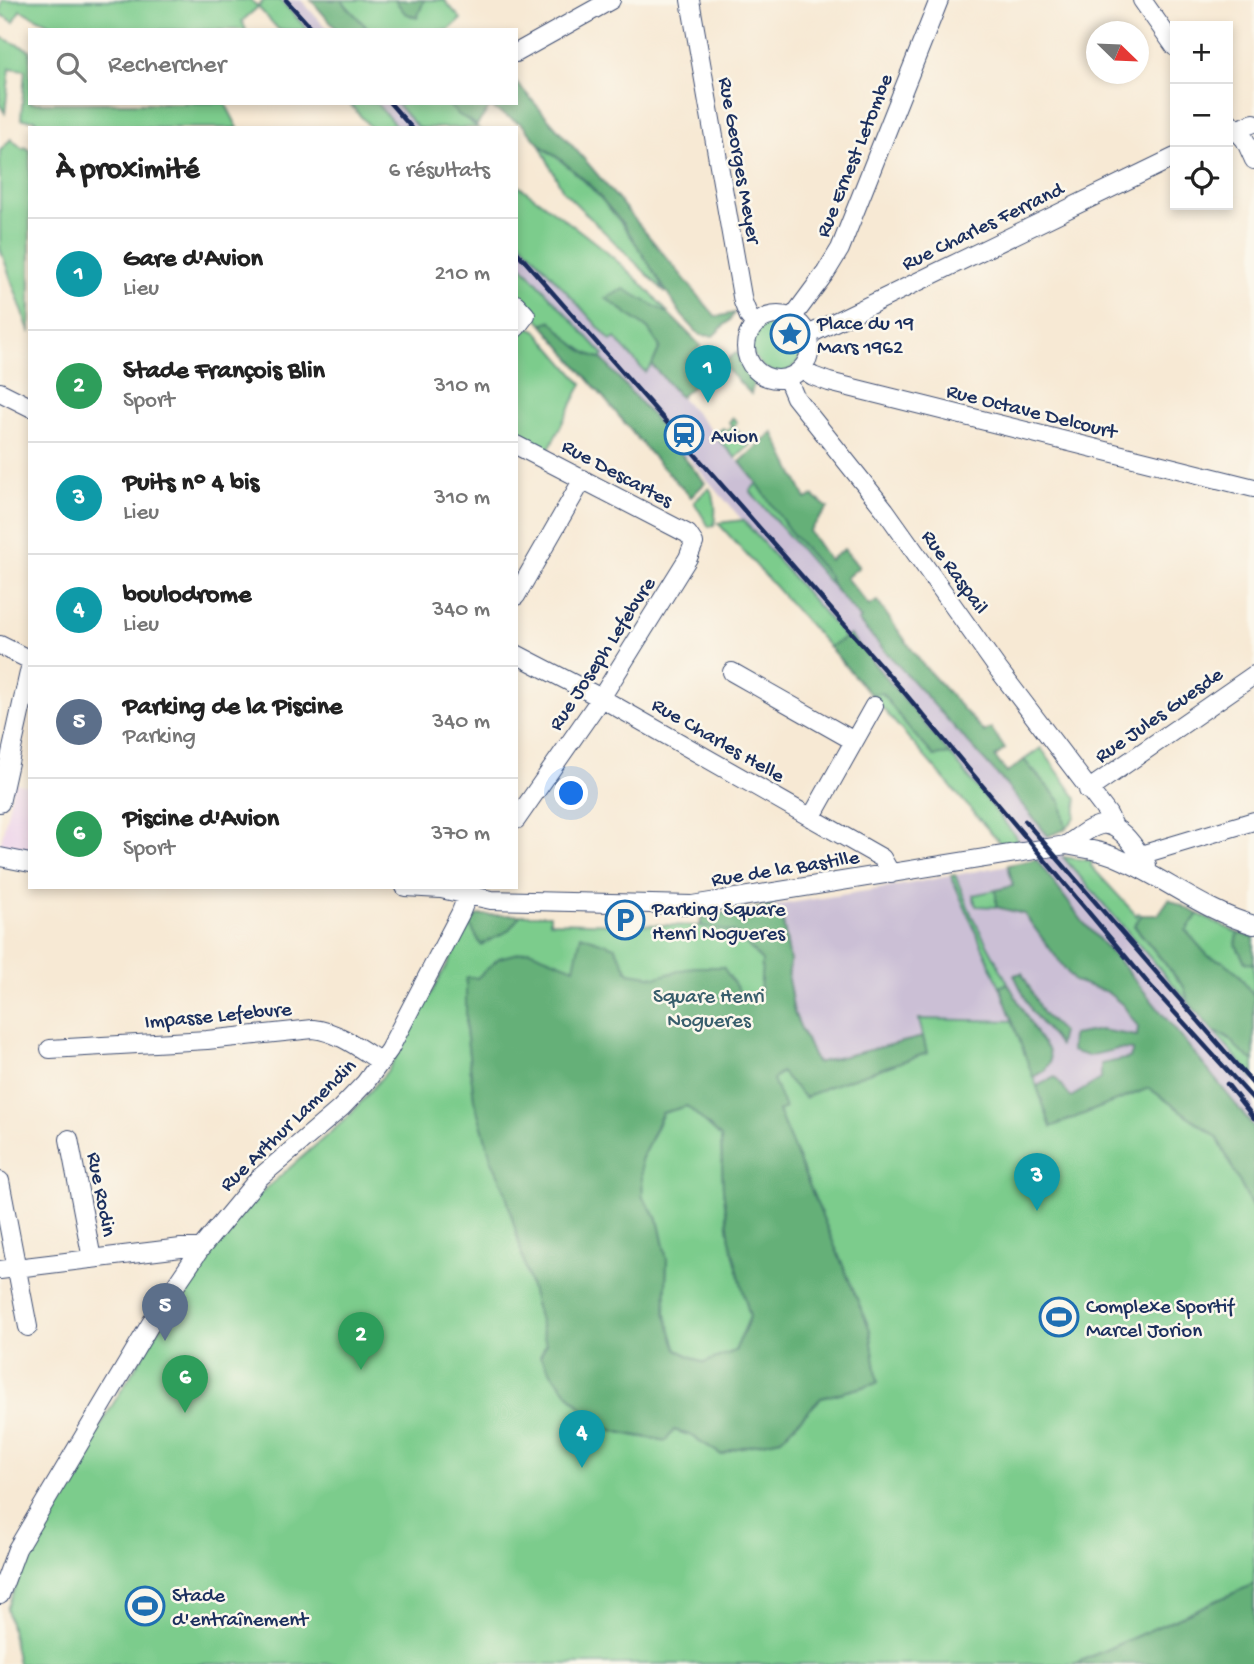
<!DOCTYPE html>
<html lang="fr">
<meta charset="utf-8">
<style>
:root{--surface:#fff;--page:#f6f6f6;--text:#222;--muted:#767676;--line:#e0e0e0;--accent:#db2777}
body{margin:0;font-family:"Gochi Hand",sans-serif;background:var(--page);color:var(--text)}
.controls{position:absolute;right:21px;top:21px;display:grid;overflow:hidden;border-radius:0px;box-shadow:0 4px 10px #0003}
.controls button{width:63px;height:63px;display:grid;place-items:center;padding:0;border:0;border-bottom:2px solid var(--line);background:var(--surface);color:var(--text);font:35px sans-serif}
.compass{position:absolute;left:1086px;top:21px;width:63px;height:63px;border-radius:50%;background:var(--surface);box-shadow:0 4px 10px #0003;rotate:113deg}
.you{position:absolute;left:572px;top:794px;width:24px;height:24px;margin:-18px;border:5px solid #fff;border-radius:50%;background:#1a73e8;box-shadow:0 0 0 10px #1a73e833}
.badge{display:grid;place-items:center;width:46px;height:46px;border-radius:50%;background:var(--accent);color:#fff;font-size:23px;font-weight:700}
.pin{position:absolute;translate:-50% -58px;filter:drop-shadow(0 2px 4px #0008)}
.pin::after{content:'';position:absolute;top:37px;width:24px;height:21px;background:inherit;clip-path:polygon(0 0,100% 0,50% 100%)}
.list{margin:0;padding:0;list-style:none}
h2{display:flex;justify-content:space-between;align-items:center;height:91px;margin:0;padding:0 28px;font-size:30px}
h2 small{font-size:23px;font-weight:400;color:var(--muted)}
.list li{display:grid;grid-template-columns:46px 1fr auto;gap:21px;align-items:center;box-sizing:border-box;height:112px;padding:0 28px;border-top:2px solid var(--line)}
.list b{display:block;font-size:26px;white-space:nowrap}
.list p{margin:0;font-size:23px;white-space:nowrap;color:var(--muted)}
.list em{font-size:23px;font-style:normal;color:var(--muted)}
.icon{flex:none;width:38px;height:38px;fill:none;stroke:currentColor;stroke-width:2;stroke-linecap:round;stroke-linejoin:round}
.map{position:relative;flex:none;width:1254px;height:1664px;overflow:hidden}
.search{position:absolute;background:var(--surface);box-shadow:0 4px 10px #0003;left:28px;top:28px;width:490px;height:77px;display:flex;align-items:center;gap:18px;box-sizing:border-box;padding:0 24px;border-radius:0px;color:var(--muted);font-size:26px}
.panel{position:absolute;background:var(--surface);box-shadow:0 4px 10px #0003;left:28px;top:126px;width:490px;height:763px;border-radius:0px}
.map>svg:first-child{display:block}
</style>
<div class="map">
<svg width="1254" height="1664" viewBox="0 0 1254 1664">
<rect width="100%" height="100%" fill="#fbf7ec"/>
<filter id="ink" filterUnits="userSpaceOnUse"><feTurbulence type="fractalNoise" baseFrequency=".0143" numOctaves="2"/><feDisplacementMap in="SourceGraphic" scale="14" xChannelSelector="R" yChannelSelector="G"/><feConvolveMatrix kernelMatrix="1 2 1 2 8 2 1 2 1" color-interpolation-filters="sRGB"/></filter>
<filter id="wash" filterUnits="userSpaceOnUse"><feTurbulence type="fractalNoise" baseFrequency=".00686" numOctaves="4" result="noise"/><feDisplacementMap in="SourceGraphic" scale="28" xChannelSelector="R" yChannelSelector="G"/><feGaussianBlur stdDeviation="1.57" result="paint"/><feColorMatrix in="noise" values="0 0 0 0 0 0 0 0 0 0 0 0 0 0 0 0 0 1.4 0 .05"/><feComposite in="paint" operator="in"/></filter>
<g filter="url(#wash)">
<rect width="100%" height="100%" fill="#f7e9d4"/>
<path fill="#ecd1ea" d="M14 783 30 786V853L0 846Z"/>
<path fill="#cbbfd5" d="M280 0H301L328 30H308Z
M376 103H396L418 128H398Z
M516 236 611 340 614 338 645 372 652 365 746 469 757 483 750 491 861 619 859 622 1002 780 1119 923 1254 1078V1127L1126 969 1084 923 1036 859 850 636 844 638 687 456 684 457 672 443 673 441 601 358 604 354 516 259Z
M1008 865 1013 886 975 906 996 907 1024 914 1074 981 1107 992 1123 1005 1138 1027V1036L1130 1058 1101 1064V1079L1071 1097 1055 1077 1037 1086 1014 1021 919 1019 927 1053 827 1087 794 1013 788 979 790 961 782 917 773 918 771 906 898 886Z"/>
<path fill="#7ccc8c" stroke="#4c7e75" stroke-width="2" fill-rule="evenodd" d="M2 0H251L258 7 264 0H280L308 30H279L258 7 242 21 246 30H62L20 10 14 22 0 14Z
M341 0H395L405 13 417 18 424 0H444L461 19 449 30H369Z
M0 37 30 50V103H225L238 128H47V125L36 123V120L21 119 25 70 10 68 5 113 0 105Z
M349 103H376L398 128H371Z
M396 103H446L478 128H418Z
M11 139 23 149 25 147 30 151V333L0 248V151Z
M540 146C595 181 635 236 666 293L563 191Z
M516 184C570 223 627 262 669 314L647 303 607 299 648 329 660 347 652 365 645 372 615 338 611 341 516 236Z
M516 259 604 355 601 358C581 355 565 335 551 321L543 325 516 294Z
M773 321H781L794 327 786 334 788 337 799 333C803 342 804 351 799 360 774 399 722 336 773 321Z
M526 326 536 330 582 384 548 451 516 435V341Z
M733 418 737 422 733 426 750 445 736 458 714 435 723 428 726 431 732 427 729 422Z
M757 483 789 530 828 575 834 588 750 491Z
M709 488C716 497 716 513 714 525L709 527 694 502Z
M743 520 842 634 844 638 829 647 718 523Z
M882 692 906 725 934 756 950 754 1019 841 1000 843 870 694Z
M1041 748 1077 799 1075 817 1066 829 1061 802 1024 760Z
M1063 857 1092 861 1091 866 1137 916 1138 913 1142 915 1134 926 1184 987 1189 1003Z
M955 875 972 916 1008 983 1000 987 951 876Z
M996 890V907L976 906 973 895Z
M771 906 773 918 782 917 790 961 788 979 794 1013 827 1087 927 1053 919 1019 1014 1021 1051 1127 1149 1088 1217 1137 1254 1211V1584L1074 1664H18L7 1608 33 1542 113 1404 175 1303 209 1253 246 1206 349 1116 389 1069 473 918 478 915H550V922L700 926 701 917ZM466 1030 778 1111 870 1330 878 1383 821 1398 781 1439 733 1449 722 1455 692 1436 673 1430 666 1441C647 1437 624 1436 607 1428 586 1418 553 1376 540 1356L546 1344 504 1187 492 1161 474 1099Z
M1198 914 1238 933 1236 945 1245 962 1254 964V997L1238 973 1224 962 1208 956 1186 931Z
M1214 1032C1231 1037 1239 1051 1254 1061V1078Z
M687 1106 721 1137 723 1189 730 1240 750 1317 735 1351 704 1363 677 1350 665 1312 667 1260 658 1219 643 1199 641 1160 663 1113Z"/>
<path fill="#65b078" stroke="#40706b" stroke-width="2" fill-rule="evenodd" d="M311 0H341L369 30H337Z
M395 0H424L417 18 405 13Z
M516 82 591 167 716 317 734 313 730 320 713 336 700 335 682 316 624 225 588 183 560 159 540 145 522 124 490 107 477 125 459 115 446 103H516Z
M624 289 669 314 701 346 685 362 700 380 680 397 652 365 660 347 648 329 606 298Z
M551 321C565 335 581 355 601 358L674 441 672 443 705 483 691 497 654 458 543 325Z
M737 352 741 365 755 379 751 394 722 364Z
M773 432 806 499 813 496 828 508 809 531 829 560 844 549 859 567 846 578 869 606 877 601 923 665 984 732 991 728 1005 749 995 757 1007 773 1024 760 1061 802 1066 829 1048 836 1002 780 858 621 861 619 834 588 828 575 789 530 757 483 740 462Z
M850 635 950 754 934 756 906 725 882 693 870 694 829 647Z
M1036 859 1084 923 1126 969 1254 1127V1211L1217 1137 1149 1088 1051 1127 1037 1086 1055 1077 1071 1097 1101 1079V1064L1130 1058 1133 1050 1118 1049 1088 1056 1071 1051 1072 1035 1100 1030 1137 1036 1138 1027 1123 1005 1107 992 1074 981 1024 914 996 907V890L1013 886 1008 865Z
M1169 899 1198 914 1186 931 1208 956 1224 962 1238 973 1254 997V1061L1240 1051 1227 1036 1214 1032 1189 1003 1184 987 1134 925 1142 915H1158Z
M771 906 773 918 782 917 790 961 788 979 794 1013 816 1063 923 1037 927 1053 827 1087 805 1098 781 1072 773 1080 785 1108 778 1111 870 1330 878 1383 821 1398 781 1439 733 1449 722 1455 692 1436 674 1430 666 1441C649 1437 622 1435 607 1428 586 1418 553 1376 540 1356L546 1344 504 1187 492 1161 474 1099 466 1029V977L477 978 499 958 529 950 574 968 581 935 615 947 629 973 657 977 693 967H723L746 1001 760 995 762 961 736 933 701 926V917ZM687 1106 721 1137 723 1189 730 1240 750 1317 735 1351 704 1363 677 1350 665 1312 667 1260 658 1219 643 1198 641 1160 662 1113Z
M478 915H521L508 931 481 945 469 923Z
M1238 933 1254 937V964L1245 962 1236 945Z
M1022 973 1043 1014 1062 1032 1059 1045 1032 1012 1014 975Z
M1008 983 1038 1037 1049 1051 1050 1062 1044 1071 1033 1077 1000 987Z
M1254 1584V1664H1074Z"/>
</g>
<g filter="url(#ink)">
<g fill="none" stroke-linecap="round" stroke-linejoin="round">
<defs>
<path id="minor" d="M690 0 743 302 749 317 757 323
M1142 0 1175 47
M516 53 611 0
M1228 121 1245 140 1254 160
M1228 133 1254 123
M516 304 526 315 516 328
M746 347a32 32 0 1 1 64 0a32 32 0 1 1-64 0Z
M792 318 826 272 840 249 939 0
M808 335 1175 157
M802 369 813 376 829 382 1254 488
M787 378 795 397 885 510 998 669 1108 814 1115 828
M0 392 30 407
M516 445 688 534 694 543 688 558 601 698 516 820
M516 596 583 479
M0 645 30 660
M516 654 601 698 882 858 891 874
M732 672 854 741
M1088 790 1254 675
M0 803 30 668
M811 818 874 706
M1066 845C1076 839 1089 827 1101 825 1121 822 1137 851 1147 865
M0 857 30 863
M1128 863 1147 853 1254 821
M405 887 441 889 491 900 692 905 1066 845C1082 848 1098 850 1113 856 1161 875 1203 911 1254 925
M50 1049 207 1040 313 1029C339 1032 359 1048 381 1062
M69 1139 92 1259
M0 1181 28 1327
M0 1270 181 1248H201
M0 1595 17 1549 157 1313 201 1248 259 1178 341 1108 365 1083 389 1050 460 914 471 887"/>
</defs>
<use href="#minor" stroke="#3c4b70" stroke-width="20"/>
<use href="#minor" stroke="#fff" stroke-width="18"/>
<path stroke="#1b2f5e" stroke-width="4.5" d="M286 0 313 30
M390 103 412 128
M516 251 903 691 1147 982 1254 1100
M1025 821 1254 1085
M1227 1084 1254 1118"/>
</g>
</g>
<defs>
<symbol id="sight-ring" viewBox="-11 -11 22 22"><circle r="9.5" fill="#fbf7ec" stroke="#1f6fb2" stroke-width="1.5"/><path d="M0-6L1.8-2.2L6-1.7L2.9 1.2L3.7 5.4L0 3.3L-3.7 5.4L-2.9 1.2L-6-1.7L-1.8-2.2Z" fill="#1f6fb2"/></symbol>
<symbol id="station-ring" viewBox="-11 -11 22 22"><circle r="9.5" fill="#fbf7ec" stroke="#1f6fb2" stroke-width="1.5"/><path d="M-3-6H3Q5-6 5-4V2Q5 4 3 4L4.5 6H3L1.5 4h-3L-3 6H-4.5L-3 4Q-5 4-5 2V-4Q-5-6-3-6ZM-3.5-4v3h7v-3ZM-3.5 1v1.5H-2V1ZM2 1v1.5H3.5V1Z" fill="#1f6fb2"/></symbol>
<symbol id="parking-ring" viewBox="-11 -11 22 22"><circle r="9.5" fill="#fbf7ec" stroke="#1f6fb2" stroke-width="1.5"/><path d="M-3.5-5.5H1a3.5 3.5 0 0 1 0 7H-1V5.5H-3.5ZM-1-3.4V-.6H.8a1.4 1.4 0 0 0 0-2.8Z" fill="#1f6fb2"/></symbol>
<symbol id="stadium-ring" viewBox="-11 -11 22 22"><circle r="9.5" fill="#fbf7ec" stroke="#1f6fb2" stroke-width="1.5"/><path d="M0-5a6.5 5 0 1 0 0 10a6.5 5 0 1 0 0-10ZM-3.5-1.8h7v3.6h-7Z" fill="#1f6fb2"/></symbol>
</defs>
<g fill-rule="evenodd">
<use href="#sight-ring" x="768" y="312" width="44" height="44"/>
<use href="#station-ring" x="662" y="413" width="44" height="44"/>
<use href="#parking-ring" x="603" y="898" width="44" height="44"/>
<use href="#stadium-ring" x="1037" y="1295" width="44" height="44"/>
<use href="#stadium-ring" x="123" y="1584" width="44" height="44"/>
</g>
<g text-anchor="middle" stroke-width="5" stroke-linejoin="round" paint-order="stroke">
<g font-size="21" fill="#1b2f5e" stroke="#fbf7ec">
<text transform="translate(853 155) rotate(-68)" y="7">Rue Ernest Letombe</text>
<text transform="translate(741 160) rotate(80)" y="7">Rue Georges Meyer</text>
<text transform="translate(982 225) rotate(-26)" y="7">Rue Charles Ferrand</text>
<text transform="translate(1032 410) rotate(14)" y="7">Rue Octave Delcourt</text>
<text transform="translate(618 472) rotate(28)" y="7">Rue Descartes</text>
<text transform="translate(956 571) rotate(54)" y="7">Rue Raspail</text>
<text transform="translate(601 653) rotate(-57)" y="7">Rue Joseph Lefebvre</text>
<text transform="translate(1158 714) rotate(-35)" y="7">Rue Jules Guesde</text>
<text transform="translate(719 739) rotate(30)" y="7">Rue Charles Helle</text>
<text transform="translate(785 867) rotate(-9)" y="7">Rue de la Bastille</text>
<text transform="translate(218 1014) rotate(-5)" y="7">Impasse Lefebvre</text>
<text transform="translate(287 1124) rotate(-44)" y="7">Rue Arthur Lamendin</text>
<text transform="translate(103 1194) rotate(79)" y="7">Rue Rodin</text>
</g>
<g font-size="21" fill="#1b2f5e" stroke="#fbf7ec" text-anchor="start">
<text x="817" y="329">Place du 19<tspan x="817" dy="24">Mars 1962</tspan></text>
<text x="711" y="442">Avion</text>
<text x="652" y="915">Parking Square<tspan x="652" dy="24">Henri Nogueres</tspan></text>
<text x="1086" y="1312">Complexe Sportif<tspan x="1086" dy="24">Marcel Jorion</tspan></text>
<text x="172" y="1601">Stade<tspan x="172" dy="24">d'entraînement</tspan></text>
</g>
<g font-size="21" fill="#385e6c" stroke="#fbf7ec">
<text x="709" y="1002">Square Henri<tspan x="709" dy="24">Nogueres</tspan></text>
</g>
</g>
</svg>
<div class="controls">
<button>+</button>
<button>−</button>
<button><svg class="icon" aria-label="locate" viewBox="0 0 24 24"><circle cx="12" cy="12" r="6"/><path d="M12 2v4M12 18v4M2 12h4M18 12h4"/></svg></button>
</div>
<svg class="compass" viewBox="-18 -18 36 36"><path d="M0-13l5 13h-10z" fill="#e53935"/><path d="M0 13l5-13h-10z" fill="#767676"/></svg>
<div class="you"></div>
<div class="pin badge" style="left:708px;top:403px;background:#0f9aa8">1</div>
<div class="pin badge" style="left:361px;top:1370px;background:#2e9e5b">2</div>
<div class="pin badge" style="left:1037px;top:1211px;background:#0f9aa8">3</div>
<div class="pin badge" style="left:582px;top:1468px;background:#0f9aa8">4</div>
<div class="pin badge" style="left:165px;top:1341px;background:#5c6f8a">5</div>
<div class="pin badge" style="left:185px;top:1413px;background:#2e9e5b">6</div>
<div class="search"><svg class="icon" aria-label="search" viewBox="0 0 24 24"><circle cx="10" cy="10" r="6"/><path d="M15 15l6 6"/></svg>Rechercher</div>
<section class="panel">
<h2>À proximité<small>6 résultats</small></h2>
<ul class="list">
<li><span class="badge" style="background:#0f9aa8">1</span><div><b>Gare d'Avion</b><p>Lieu</p></div><em>210 m</em></li>
<li><span class="badge" style="background:#2e9e5b">2</span><div><b>Stade François Blin</b><p>Sport</p></div><em>310 m</em></li>
<li><span class="badge" style="background:#0f9aa8">3</span><div><b>Puits n° 4 bis</b><p>Lieu</p></div><em>310 m</em></li>
<li><span class="badge" style="background:#0f9aa8">4</span><div><b>boulodrome</b><p>Lieu</p></div><em>340 m</em></li>
<li><span class="badge" style="background:#5c6f8a">5</span><div><b>Parking de la Piscine</b><p>Parking</p></div><em>340 m</em></li>
<li><span class="badge" style="background:#2e9e5b">6</span><div><b>Piscine d'Avion</b><p>Sport</p></div><em>370 m</em></li>
</ul>
</section>
</div>
